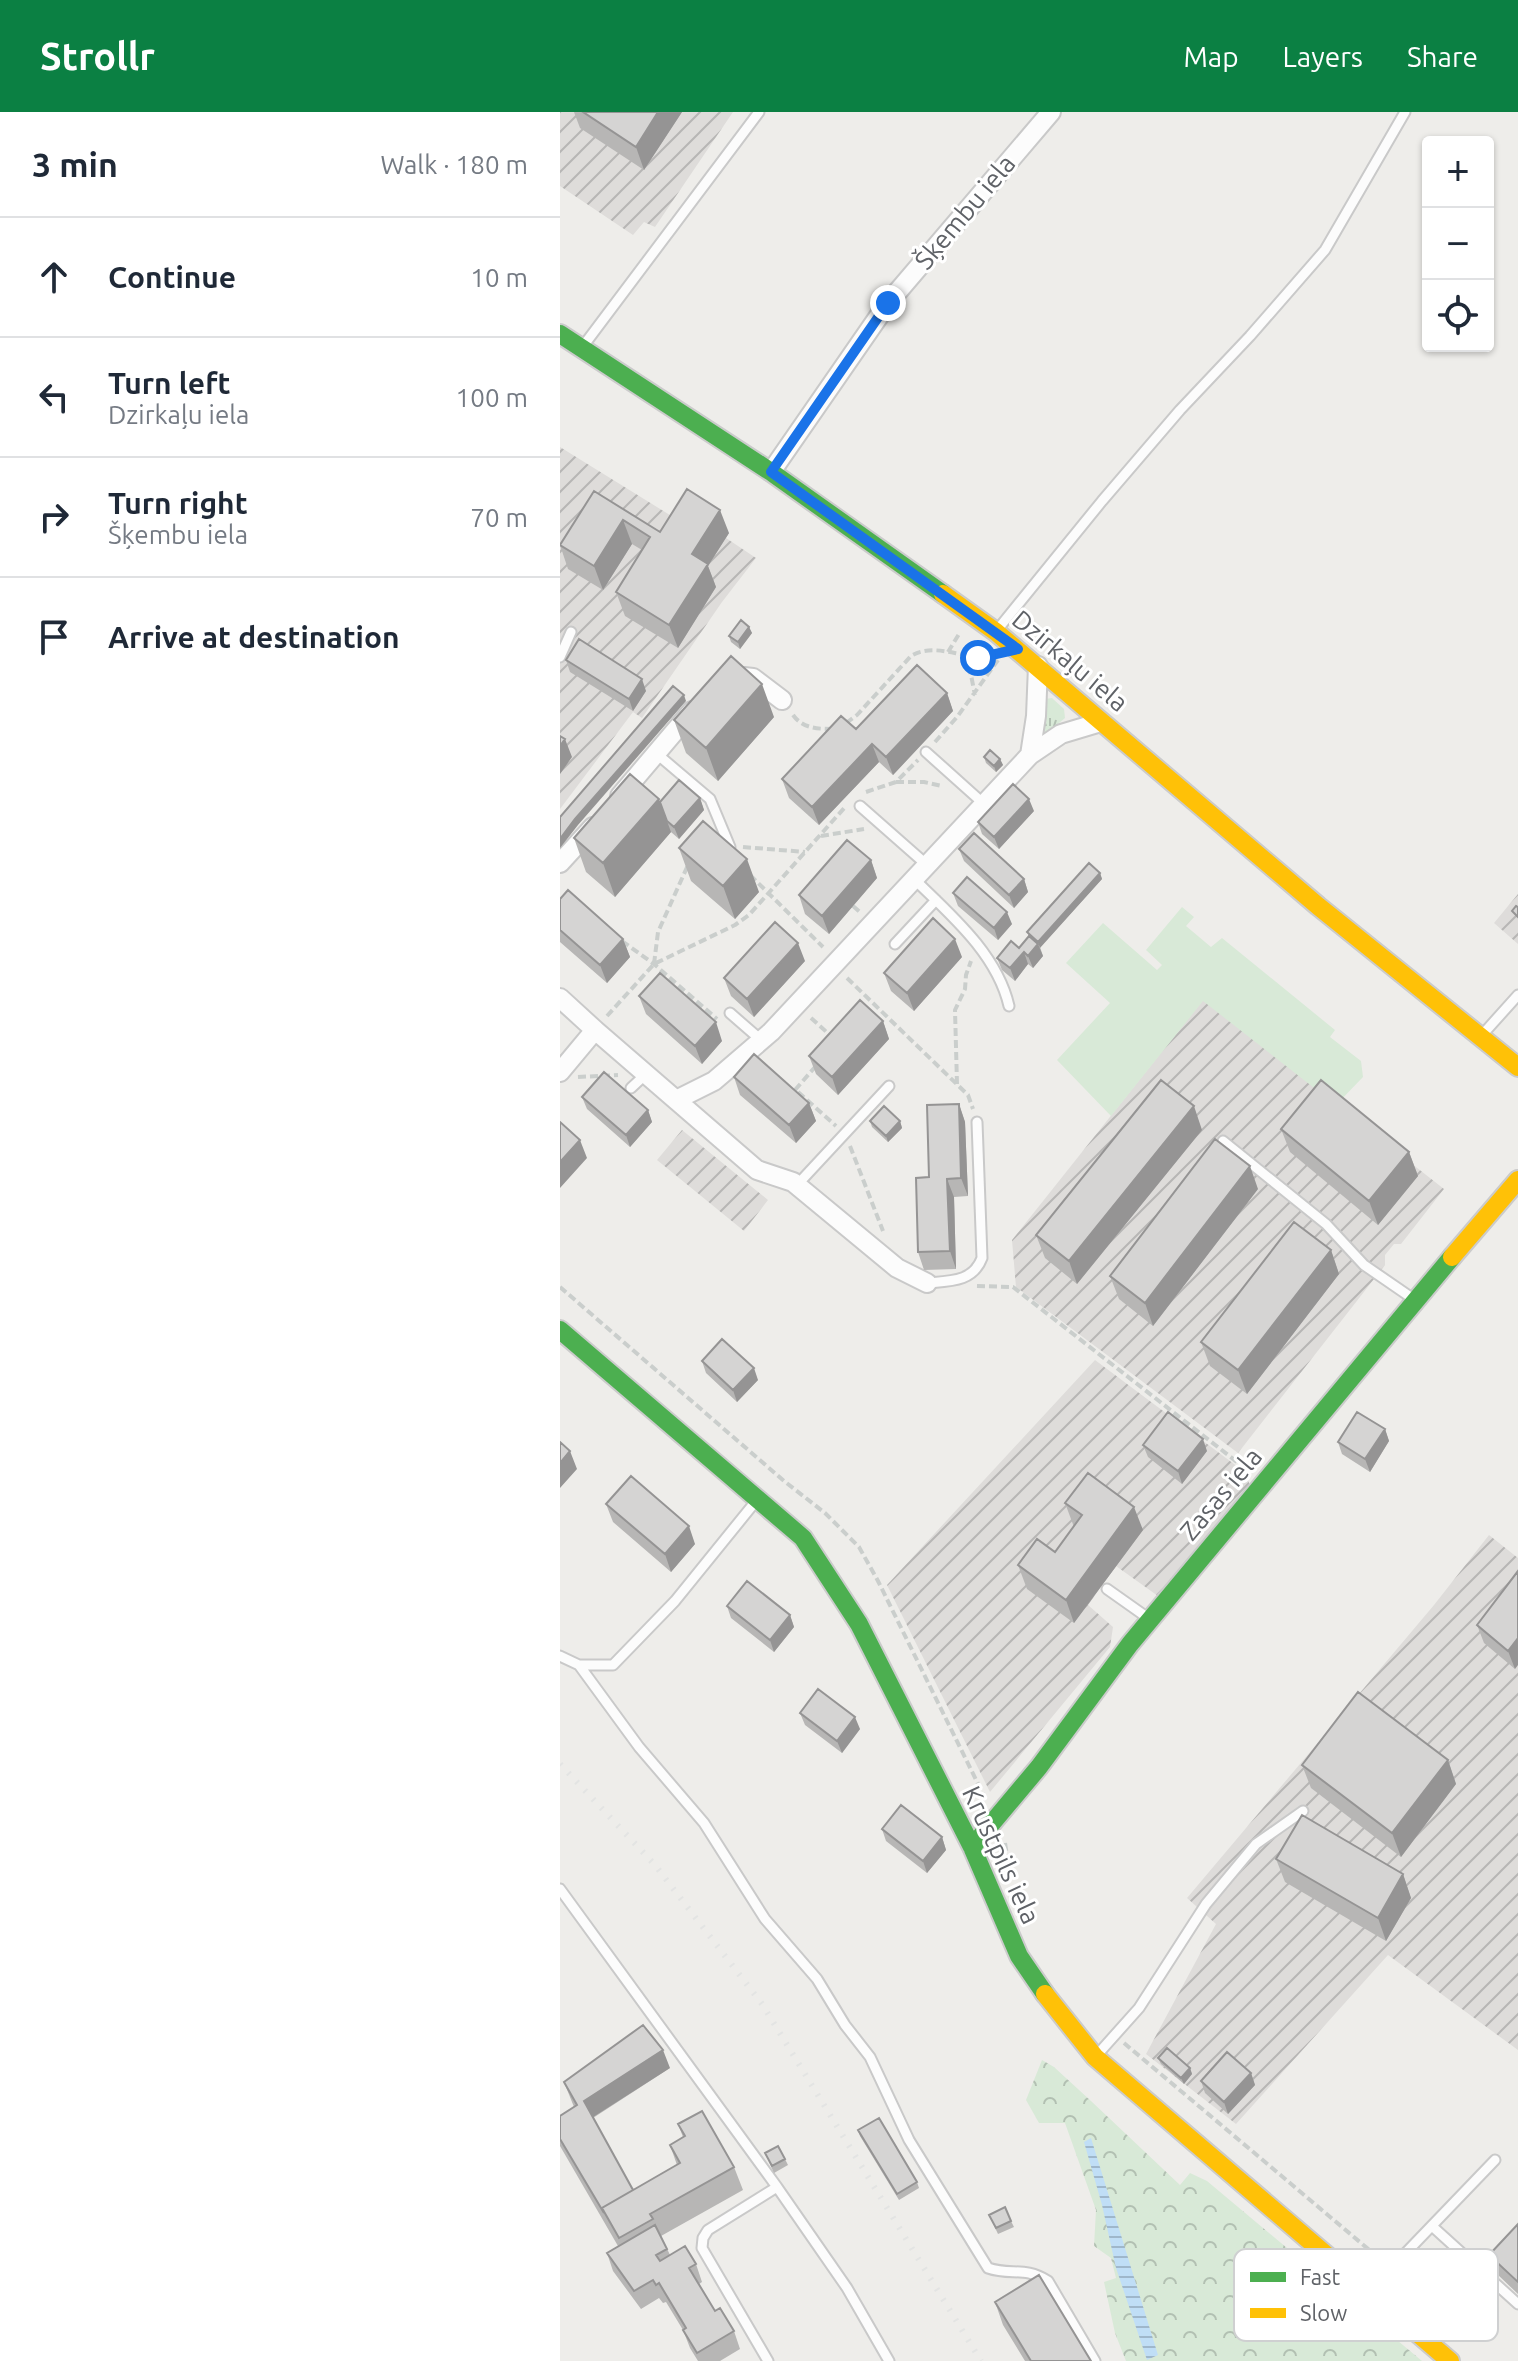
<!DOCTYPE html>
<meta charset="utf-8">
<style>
:root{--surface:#fff;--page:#f6f6f7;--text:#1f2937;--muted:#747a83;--line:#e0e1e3;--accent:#0b8043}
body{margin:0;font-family:Ubuntu,sans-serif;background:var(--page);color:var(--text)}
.controls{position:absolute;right:24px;top:24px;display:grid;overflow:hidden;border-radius:8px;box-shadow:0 2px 6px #0004}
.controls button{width:72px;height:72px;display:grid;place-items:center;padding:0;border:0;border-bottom:2px solid var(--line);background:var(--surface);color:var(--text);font:40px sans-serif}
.stop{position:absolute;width:24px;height:24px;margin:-18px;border:6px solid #1a73e8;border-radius:50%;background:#fff}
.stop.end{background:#1a73e8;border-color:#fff;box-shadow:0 2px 8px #0008}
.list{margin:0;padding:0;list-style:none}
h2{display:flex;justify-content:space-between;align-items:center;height:104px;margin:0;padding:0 32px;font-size:34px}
h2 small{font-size:26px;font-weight:400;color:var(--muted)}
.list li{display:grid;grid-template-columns:52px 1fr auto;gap:24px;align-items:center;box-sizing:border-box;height:120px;padding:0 32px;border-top:2px solid var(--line)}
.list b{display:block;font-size:30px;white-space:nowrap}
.list p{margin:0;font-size:26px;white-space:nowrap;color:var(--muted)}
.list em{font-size:26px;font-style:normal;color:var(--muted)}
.icon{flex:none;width:44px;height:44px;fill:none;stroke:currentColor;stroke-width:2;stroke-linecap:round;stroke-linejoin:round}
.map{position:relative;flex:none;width:958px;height:2249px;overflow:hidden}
header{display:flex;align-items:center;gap:48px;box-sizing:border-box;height:112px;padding:0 40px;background:var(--accent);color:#fff}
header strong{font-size:38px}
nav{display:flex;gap:44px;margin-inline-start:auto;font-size:28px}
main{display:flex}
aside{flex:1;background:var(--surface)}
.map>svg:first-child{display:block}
</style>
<header>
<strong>Strollr</strong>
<nav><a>Map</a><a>Layers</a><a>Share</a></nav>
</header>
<main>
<aside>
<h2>3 min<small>Walk · 180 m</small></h2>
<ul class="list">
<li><svg class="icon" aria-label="ahead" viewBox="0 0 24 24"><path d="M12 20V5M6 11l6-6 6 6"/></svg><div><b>Continue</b></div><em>10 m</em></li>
<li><svg class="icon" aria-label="left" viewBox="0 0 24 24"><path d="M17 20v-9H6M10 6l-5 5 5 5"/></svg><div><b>Turn left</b><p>Dzirkaļu iela</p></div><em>100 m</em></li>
<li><svg class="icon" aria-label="right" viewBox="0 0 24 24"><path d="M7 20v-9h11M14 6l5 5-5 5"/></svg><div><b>Turn right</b><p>Šķembu iela</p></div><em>70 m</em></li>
<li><svg class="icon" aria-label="arrive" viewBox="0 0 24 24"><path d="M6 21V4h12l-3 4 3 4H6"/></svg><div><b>Arrive at destination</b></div></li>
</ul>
</aside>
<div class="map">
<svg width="958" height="2249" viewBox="0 0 958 2249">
<defs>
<pattern id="industrial-furrows" width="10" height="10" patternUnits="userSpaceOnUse" patternTransform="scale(2)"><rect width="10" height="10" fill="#dedcda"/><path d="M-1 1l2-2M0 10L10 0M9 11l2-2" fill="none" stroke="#b7b6b5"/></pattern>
<pattern id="grass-tufts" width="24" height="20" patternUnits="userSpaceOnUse" patternTransform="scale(2)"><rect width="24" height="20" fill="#d8e9d7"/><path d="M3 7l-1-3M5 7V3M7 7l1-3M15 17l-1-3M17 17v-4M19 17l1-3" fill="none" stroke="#b2c0b2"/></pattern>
<pattern id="forest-crowns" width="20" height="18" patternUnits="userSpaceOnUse" patternTransform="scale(2)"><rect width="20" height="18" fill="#d8e9d7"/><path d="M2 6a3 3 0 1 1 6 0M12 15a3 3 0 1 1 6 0" fill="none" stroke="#b2c0b2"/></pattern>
<pattern id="water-rules" width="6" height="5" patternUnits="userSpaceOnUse" patternTransform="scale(2)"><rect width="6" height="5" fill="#c0def6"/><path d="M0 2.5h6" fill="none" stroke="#9fb7cb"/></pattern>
</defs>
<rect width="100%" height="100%" fill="#eeedea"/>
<path fill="url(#industrial-furrows)" d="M0 0H173L95 115 84 110 73 123 0 74Z
M0 335 126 413 135 401 169 421 166 426 196 446 162 490 82 606 73 600 0 697Z
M958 782V832L934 811Z
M643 888 884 1077 841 1132H834L825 1143V1153L678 1341 456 1175 452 1128Z
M122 1018 208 1088 184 1119 97 1048Z
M535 1248 686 1361 690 1374 598 1484 556 1454 528 1493 553 1515 550 1535 430 1680 327 1473Z
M929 1423 958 1446V1938L828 1843 676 2012 586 1942 656 1812 627 1786 874 1493Z"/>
<path fill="url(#grass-tufts)" d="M492 586 504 597 505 606 479 628 485 587Z"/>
<path fill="url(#forest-crowns)" d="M482 1948 494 1955 531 1989 620 2073 630 2061 647 2069 862 2249H566L555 2221 544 2170 556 2166 551 2146 534 2134 536 2098 505 2011H479L466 1988Z"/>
<path fill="#d8e9d7" d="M622 795 634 805 626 814 651 835 662 826 775 918 770 925 801 949 803 965 776 993 643 889 551 1004 497 948 550 891 506 851 543 811 597 858 602 853 586 838Z"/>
<path fill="url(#water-rules)" d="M531 2026 598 2243 587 2248 556 2156 542 2093 524 2030Z"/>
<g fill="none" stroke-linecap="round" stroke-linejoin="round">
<defs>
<path id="lane" d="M24 233 199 0
M438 517 542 389 620 298 690 224 765 138 845 0
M0 545 11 520
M366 640 424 692
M97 642 150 687 170 735
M300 694 367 753
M354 767C391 803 437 842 449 894
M335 832 376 788
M170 901 201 928
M923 922 958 883
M71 976 86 962
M663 1029 766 1112 804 1153 852 1186
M237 1073 329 974
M367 1171C390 1169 413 1170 422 1146L417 1010
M547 1477 588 1506
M0 1544 19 1553H53L115 1489 196 1389
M19 1553 79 1635 144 1711 205 1807 257 1867 285 1913 310 1945 349 2028 428 2156C451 2164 464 2154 488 2169L535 2249
M0 1777 217 2075 287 2176 329 2249
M537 1943 579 1896 646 1792 696 1732 743 1699
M873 2115 958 2192
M811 2177 935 2048
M208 2249 142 2136 143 2126 148 2118 217 2075"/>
<path id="street" d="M211 360 328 191 491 0
M184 565 193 566 222 588
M470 643 476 604 478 554
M60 684 132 599
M0 751 33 715
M0 886 35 918
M0 960 35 918 116 988 154 969 211 920 470 643 501 622 541 610
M116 988 197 1058 233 1070 337 1156 367 1171"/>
<path id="fast" d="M0 222 211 360 383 482
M0 1218 243 1426 299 1512 412 1735 459 1844 485 1882
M412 1735 479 1655 570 1532 892 1145"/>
<path id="slow" d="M383 482 436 520 758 794 958 955
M892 1145 958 1068
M485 1882 535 1945 890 2249"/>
</defs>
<use href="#lane" stroke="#c9c9c9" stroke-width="13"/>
<use href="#street" stroke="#c9c9c9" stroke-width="22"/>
<use href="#fast" stroke="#cbcbcb" stroke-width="22"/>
<use href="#slow" stroke="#cbcbcb" stroke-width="22"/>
<path stroke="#cacecc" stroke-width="4" stroke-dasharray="8 4" stroke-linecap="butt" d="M388 540 399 522
M404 543 411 563 415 583
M233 603C243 617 259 617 275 617
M286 611 297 603 351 544C377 529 403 549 430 543
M375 630 397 605 438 548
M336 670H364L382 674
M306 680 336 670 358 648
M261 724 304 717
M183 735 245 740
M190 763 263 835
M293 794 301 801
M62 829 94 852 157 907
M94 852 98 820 128 753
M287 866 408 983 413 997
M47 904 94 852 175 813 189 803 286 694
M251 906 271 924
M18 965 58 963
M397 972 395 898 405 877 406 863 411 849
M235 978 255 955
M238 980 276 1014
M290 1034 323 1119
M417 1174 453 1175 686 1357
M0 1175 224 1369 265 1401 299 1435 318 1469 425 1686
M445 1731 450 1762
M564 1931 820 2147"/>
<use href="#lane" stroke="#fcfcfc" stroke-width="9"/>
<use href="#street" stroke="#fcfcfc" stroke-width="18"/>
<use href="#fast" stroke="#4caf50" stroke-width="18"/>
<use href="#slow" stroke="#ffc107" stroke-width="18"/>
<path stroke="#e3e4e3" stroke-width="6" stroke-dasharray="2 10" stroke-linecap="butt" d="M0 1652 95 1753 202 1892 421 2249"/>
</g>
<path fill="#b7b6b5" d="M14 0H122L84 58 20 16Z
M34 379 100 420 169 421 148 454 156 475 118 536 65 504 56 480 82 438 72 432 43 478 8 457 0 433Z
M189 515 192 521 180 537 171 530 169 524Z
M6 548 86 579 73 599 10 560Z
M387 581 393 599 333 663 319 650 259 713 229 686 222 667 296 617Z
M214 605 158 669 126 641 114 608Z
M424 645 440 647 443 653 436 660 426 651Z
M140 686 144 698 119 727 111 720 55 785 26 760 14 726 100 690Z
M474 699 439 737 422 722 418 710Z
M119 736 199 780 175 807 131 769Z
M399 737 464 767 468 780 454 796 404 749Z
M311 748 317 766 269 822 245 802 239 783Z
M540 761 542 767 480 835 483 844 473 856 468 852 455 869 442 858 437 846 459 836 469 825 467 820Z
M393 781 452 812 438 828 398 794Z
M0 787 63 827 70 845 47 871 0 830Z
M402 845 354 899 331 879 324 861Z
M245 849 194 905 171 884 164 866Z
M79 884 162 929 142 952 86 902Z
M323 909 329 927 278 983 256 962 249 944Z
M174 965 249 991 256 1009 236 1031 180 983Z
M22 985 88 998 92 1010 70 1035 27 997Z
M399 992 405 1010 408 1084 394 1085 396 1157 364 1158 358 1140 369 1065Z
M310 1009H340L342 1016 328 1030 312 1015Z
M721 1017 849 1040 858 1064 818 1113 730 1040Z
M642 1018 517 1172 485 1146 476 1123Z
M698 1077 593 1214 559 1187 550 1164Z
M771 1138 779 1162 687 1282 650 1254 641 1230Z
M142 1249 198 1268 177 1290 146 1261Z
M825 1317 829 1329 810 1360 782 1342 778 1330Z
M583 1333 647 1339 622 1372 588 1345Z
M505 1391 583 1418 514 1511 467 1477 458 1453 495 1440 514 1415Z
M46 1392 135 1432 111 1460 53 1410Z
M958 1459 955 1557 924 1531 917 1513Z
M167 1494 230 1503 234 1515 214 1540 171 1506Z
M240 1601 300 1617 282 1641 245 1613Z
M888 1648 896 1672 841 1745 751 1676 742 1653Z
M322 1717 382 1725 386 1738 367 1761 326 1729Z
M716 1747 843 1762 851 1786 826 1829 725 1770Z
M598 1946 630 1956 632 1962 624 1972 601 1952Z
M110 1956 33 2006 73 2078 117 2053 110 2033 123 2025 118 2012 174 2055 183 2078 101 2124 110 2143 136 2152 142 2170 139 2172 155 2199 174 2219 180 2237 160 2249H138L130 2236 123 2218 106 2190 103 2191 99 2186 81 2197 53 2159 47 2141 58 2134 0 2034V2004L14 1995 4 1970Z
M691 1961 695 1973 668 2002 645 1981 641 1969Z
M298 2018 357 2070 359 2076 339 2088 300 2024Z
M205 2041 225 2047 228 2053 214 2061Z
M429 2103 451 2109 454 2115 438 2122Z
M958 2112V2182L936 2161 929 2143Z
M435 2190 531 2249H465L443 2213Z"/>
<path fill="#959494" d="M98 0H122L84 58 76 35Z
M160 398 169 421 148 454 156 475 118 536 109 513 132 442Z
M63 408 72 432 43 478 34 454Z
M189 515 192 521 180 537 178 530Z
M82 567 86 579 73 599 69 587Z
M202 572 214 605 158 669 146 636Z
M387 581 393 599 333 663 326 645Z
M124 583 126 589 18 713 0 736V727L15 707Z
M5 627 12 645 0 662V634Z
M312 632 319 650 259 713 252 695Z
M440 647 443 653 436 660 434 654Z
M140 686 144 698 119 727 114 715Z
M99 687 111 720 55 785 43 751Z
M469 687 474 699 439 737 434 725Z
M187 747 199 780 175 807 163 774Z
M311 748 317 766 269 822 262 804Z
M540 761 542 767 480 836 478 830Z
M464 767 468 780 454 796 449 783Z
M447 800 452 812 438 828 434 816Z
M63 827 70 845 47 871 40 853Z
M395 827 402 845 354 899 347 881Z
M238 831 245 849 194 905 187 887Z
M478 832 483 844 473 856 468 844Z
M464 840 468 852 455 869 450 856Z
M323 909 329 927 278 983 272 965Z
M156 910 162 929 142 952 135 934Z
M249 991 256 1009 236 1031 229 1013Z
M399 992 405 1010 408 1084 401 1066Z
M634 994 642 1018 517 1172 509 1149Z
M88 998 92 1010 70 1035 66 1023Z
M340 1009 342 1016 328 1030 326 1024Z
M20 1028 27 1046 0 1076V1050Z
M849 1040 858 1064 818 1113 809 1089Z
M690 1054 698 1077 593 1214 585 1191Z
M387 1067 394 1085 396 1157 390 1139Z
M771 1138 779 1162 687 1282 678 1258Z
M194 1256 198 1268 177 1290 173 1278Z
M825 1317 829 1329 810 1360 805 1347Z
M643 1327 647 1339 622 1372 618 1359Z
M10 1339 17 1357 0 1376V1351Z
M574 1395 583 1418 514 1511 506 1488Z
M129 1414 135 1432 111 1460 105 1442Z
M230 1503 234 1515 214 1540 210 1528Z
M958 1526V1553L955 1557 948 1539Z
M295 1605 300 1617 282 1641 277 1629Z
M888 1648 896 1672 841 1745 832 1721Z
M382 1725 386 1738 367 1761 363 1749Z
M843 1762 851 1786 826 1829 818 1806Z
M103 1938 110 1956 30 2007 24 1989Z
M630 1956 632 1962 624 1972 621 1966Z
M691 1961 695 1973 668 2002 664 1990Z"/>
<path fill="#d5d4d3" stroke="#959494" stroke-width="2" d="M23 0H98L76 35Z
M127 377 160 398 132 442 148 452 109 513 56 480 90 425 63 408 34 454 0 433 34 379 100 420Z
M181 508 189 515 178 530 169 524Z
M19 527 82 567 69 587 6 548Z
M171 544 202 572 146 636 114 608Z
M357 553 387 581 326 645 312 632 252 695 222 667 281 604 296 617Z
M113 574 124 583 15 707 0 727V705Z
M0 624 5 627 0 634Z
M430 638 440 647 434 654 424 645Z
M70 662 99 687 43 751 14 726Z
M119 668 140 686 114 715 107 709 100 690Z
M453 672 469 687 434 725 418 710Z
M143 709 187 747 163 774 119 736Z
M414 721 464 767 449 783 399 737Z
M287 728 311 748 262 804 239 783Z
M529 751 540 761 478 830 467 820Z
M407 765 447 800 434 816 393 781Z
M8 778 63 827 40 853 0 818V787Z
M956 794 958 795V805L952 799Z
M373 806 395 827 347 881 324 861Z
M215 810 238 831 187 887 164 866Z
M469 824 478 832 468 844 464 840 450 856 437 846 451 829 459 836Z
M100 861 156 910 135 934 79 884Z
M300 888 323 909 272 965 249 944Z
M194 942 249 991 229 1013 174 965Z
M44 960 88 998 66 1023 22 985Z
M601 968 634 994 509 1149 476 1123Z
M761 968 849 1040 809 1089 721 1017Z
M399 992 401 1066 387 1067 390 1139 358 1140 356 1066 369 1065 367 993Z
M324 994 340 1009 326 1024 310 1009Z
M0 1010 20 1028 0 1050Z
M655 1027 690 1054 585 1191 550 1164Z
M734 1110 771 1138 678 1258 641 1230Z
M162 1227 194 1256 173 1278 142 1249Z
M608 1300 643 1327 618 1359 583 1333Z
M797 1300 825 1317 805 1347 778 1330Z
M0 1330 10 1339 0 1351Z
M528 1361 574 1395 506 1488 458 1453 477 1427 495 1440 522 1403 505 1391Z
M71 1364 129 1414 105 1442 46 1392Z
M958 1459V1526L948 1539 917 1513Z
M187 1469 230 1503 210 1528 167 1494Z
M258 1577 295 1605 277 1629 240 1601Z
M798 1580 888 1648 832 1721 742 1653Z
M341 1693 382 1725 363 1749 322 1717Z
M742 1703 843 1762 818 1806 716 1747Z
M83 1913 103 1938 24 1989 73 2078 42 2096 44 2101 0 2027V2004L17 1993 4 1970Z
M607 1936 630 1956 621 1966 598 1946Z
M667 1940 691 1961 664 1990 641 1969Z
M142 1999 174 2055 90 2102 93 2107 59 2126 42 2096 120 2051 110 2033 125 2024 118 2012Z
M319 2006 357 2070 337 2082 298 2018Z
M218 2034 225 2047 212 2054 205 2041Z
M445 2095 451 2109 436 2116 429 2103Z
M958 2112V2170L929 2143Z
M95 2113 107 2137 96 2143 100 2149 125 2134 136 2152 129 2156 155 2199 160 2196 174 2219 137 2241 123 2218 126 2216 99 2171 96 2173 93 2168 74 2179 47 2141Z
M479 2163 531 2249H471L435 2190Z"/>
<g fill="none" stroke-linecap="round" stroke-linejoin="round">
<path stroke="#1a73e8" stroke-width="10" d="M328 191 211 360 458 537 418 546"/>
</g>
<g text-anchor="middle" stroke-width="6" stroke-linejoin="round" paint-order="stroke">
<g font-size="26" fill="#5f6267" stroke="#fff">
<text transform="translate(405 100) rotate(-50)" y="9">Šķembu iela</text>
<text transform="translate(510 549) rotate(40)" y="9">Dzirkaļu iela</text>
<text transform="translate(661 1382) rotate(-50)" y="9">Zasas iela</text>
<text transform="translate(441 1743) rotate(65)" y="9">Krustpils iela</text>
</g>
</g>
<rect x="674" y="2137" width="264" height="92" rx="12" fill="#fff" stroke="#cfd0d1" stroke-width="2"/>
<rect x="690" y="2160" width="36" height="10" fill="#4caf50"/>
<rect x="690" y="2196" width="36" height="10" fill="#ffc107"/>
<g font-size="22" fill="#5f6267">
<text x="740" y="2173">Fast</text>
<text x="740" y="2209">Slow</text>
</g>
</svg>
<div class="controls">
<button>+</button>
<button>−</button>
<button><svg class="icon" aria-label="locate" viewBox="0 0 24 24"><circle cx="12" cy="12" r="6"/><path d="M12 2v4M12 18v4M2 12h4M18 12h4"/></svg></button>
</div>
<div class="stop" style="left:418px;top:546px"></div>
<div class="stop end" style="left:328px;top:191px"></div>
</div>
</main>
